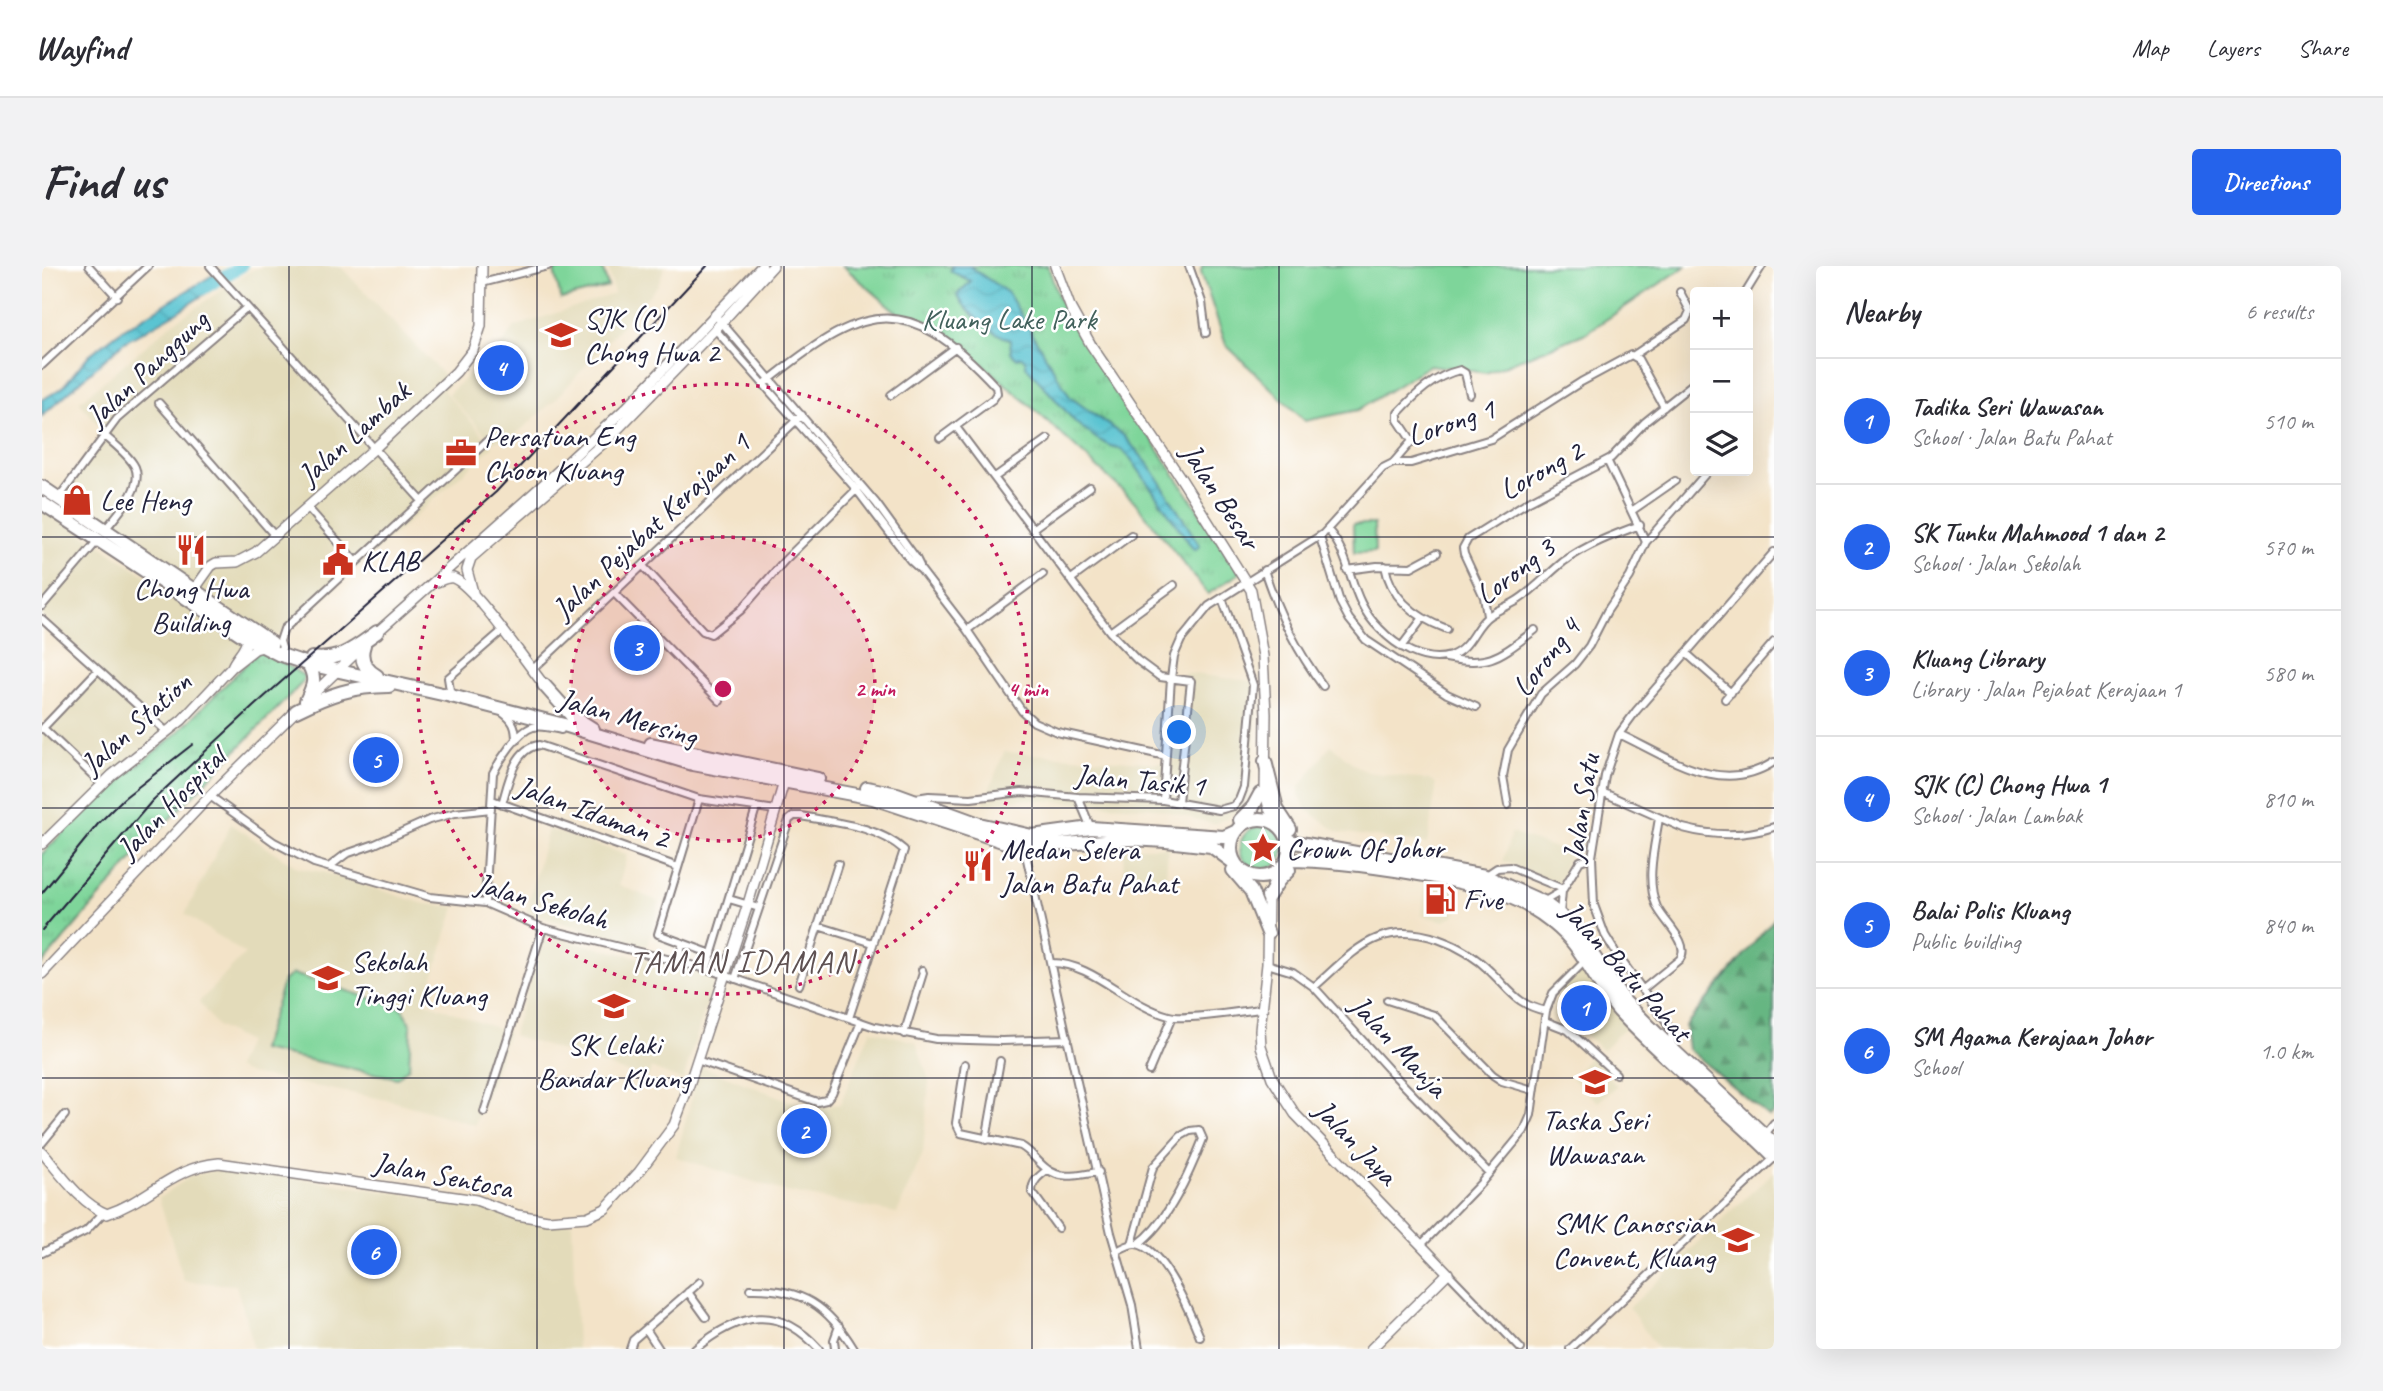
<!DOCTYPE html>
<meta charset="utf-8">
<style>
:root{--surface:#fff;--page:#f2f2f3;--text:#2b2b33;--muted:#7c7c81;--line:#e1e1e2;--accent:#2563eb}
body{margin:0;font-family:Caveat,sans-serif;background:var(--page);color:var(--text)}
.controls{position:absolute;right:21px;top:21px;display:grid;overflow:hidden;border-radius:7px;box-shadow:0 7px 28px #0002}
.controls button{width:63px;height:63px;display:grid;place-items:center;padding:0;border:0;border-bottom:2px solid var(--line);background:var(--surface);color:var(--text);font:35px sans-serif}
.you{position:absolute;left:1138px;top:467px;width:24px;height:24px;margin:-18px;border:5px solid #fff;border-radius:50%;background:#1a73e8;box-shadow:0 0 0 10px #1a73e833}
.badge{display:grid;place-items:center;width:46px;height:46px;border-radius:50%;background:var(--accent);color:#fff;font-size:23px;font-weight:700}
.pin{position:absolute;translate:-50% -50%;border:4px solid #fff;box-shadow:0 2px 7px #0006}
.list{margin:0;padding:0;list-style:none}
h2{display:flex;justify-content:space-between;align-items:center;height:91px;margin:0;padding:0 28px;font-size:30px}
h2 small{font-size:23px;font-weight:400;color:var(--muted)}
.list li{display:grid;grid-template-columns:46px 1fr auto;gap:21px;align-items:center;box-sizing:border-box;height:126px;padding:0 28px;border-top:2px solid var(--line)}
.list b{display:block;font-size:26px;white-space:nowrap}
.list p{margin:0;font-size:23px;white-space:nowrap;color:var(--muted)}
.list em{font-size:23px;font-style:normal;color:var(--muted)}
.icon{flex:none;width:38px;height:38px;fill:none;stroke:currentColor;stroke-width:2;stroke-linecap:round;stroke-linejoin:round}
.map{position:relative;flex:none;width:1732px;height:1083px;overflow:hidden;border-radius:7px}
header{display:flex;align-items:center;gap:42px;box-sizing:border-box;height:98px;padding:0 35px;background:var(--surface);border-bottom:2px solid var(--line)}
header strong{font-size:33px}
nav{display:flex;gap:38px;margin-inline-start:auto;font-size:24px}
.intro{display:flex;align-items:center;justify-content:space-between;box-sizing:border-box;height:168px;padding:0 42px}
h1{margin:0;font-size:49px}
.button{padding:18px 32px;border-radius:7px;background:var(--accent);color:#fff;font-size:24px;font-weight:700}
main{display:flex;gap:42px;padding:0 42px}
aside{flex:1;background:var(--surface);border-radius:7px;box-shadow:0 7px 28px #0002}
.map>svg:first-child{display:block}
</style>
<header>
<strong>Wayfind</strong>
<nav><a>Map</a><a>Layers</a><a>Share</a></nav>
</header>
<div class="intro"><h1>Find us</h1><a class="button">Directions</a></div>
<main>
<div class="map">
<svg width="1732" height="1083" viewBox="0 0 1732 1083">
<defs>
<pattern id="forest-firs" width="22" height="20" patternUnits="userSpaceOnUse" patternTransform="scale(1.75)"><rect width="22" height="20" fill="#66b682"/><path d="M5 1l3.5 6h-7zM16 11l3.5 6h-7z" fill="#54946c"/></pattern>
<pattern id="park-tufts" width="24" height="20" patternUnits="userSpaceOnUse" patternTransform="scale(1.75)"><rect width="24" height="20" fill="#7ed59a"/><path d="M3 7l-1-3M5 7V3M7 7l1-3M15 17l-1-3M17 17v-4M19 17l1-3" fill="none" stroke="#6db786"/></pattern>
<pattern id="water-waves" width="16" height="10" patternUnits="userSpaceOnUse" patternTransform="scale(1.75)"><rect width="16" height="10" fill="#56c2d0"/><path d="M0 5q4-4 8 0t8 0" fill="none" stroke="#4ba6b4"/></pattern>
</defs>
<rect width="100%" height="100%" fill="#fff"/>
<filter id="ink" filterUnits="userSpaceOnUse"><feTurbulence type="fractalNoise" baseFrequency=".0143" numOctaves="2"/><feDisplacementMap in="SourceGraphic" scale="14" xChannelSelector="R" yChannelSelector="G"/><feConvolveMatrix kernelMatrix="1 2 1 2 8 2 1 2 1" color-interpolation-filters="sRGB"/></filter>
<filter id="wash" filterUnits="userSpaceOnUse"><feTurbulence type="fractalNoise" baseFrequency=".00686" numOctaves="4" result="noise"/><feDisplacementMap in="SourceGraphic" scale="28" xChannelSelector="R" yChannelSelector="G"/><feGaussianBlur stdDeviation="1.57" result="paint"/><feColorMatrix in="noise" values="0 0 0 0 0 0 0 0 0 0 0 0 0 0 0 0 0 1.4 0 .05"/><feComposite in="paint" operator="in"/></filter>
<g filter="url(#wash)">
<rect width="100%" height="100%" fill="#f3e3c8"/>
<path fill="#e3dbba" d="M223 0H298L409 117 401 124 451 180 241 369H224L16 228 62 166 37 136 131 57 208 5Z
M566 0H623L616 19 513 134 471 171 450 176 406 128 461 77 472 61 572 28Z
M0 241 202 374 201 381 185 401 136 452 0 573V466L59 404 0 349Z
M1143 407 1217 416 1209 528 1201 540 1186 551 1172 558 1113 542 978 533 941 539 962 486 1131 498Z
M1289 479 1315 501 1326 506 1387 514 1393 517 1394 524 1385 578 1296 566 1264 543 1257 530V522Z
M189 558 256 602 280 606 383 638 413 641 383 736 466 766 452 809 433 859 351 835 208 808 194 802 205 776 175 760 157 736 203 688 143 648Z
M506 563 585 589 577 619 618 636 605 680 484 647Z
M1469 567 1528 587 1516 618 1461 595Z
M1081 581H1126L1124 612 1082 613Z
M1383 615 1422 623 1413 649 1403 655 1380 650Z
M503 669 673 710 641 815 609 802 606 813 470 769Z
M1543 706 1586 759 1560 784 1533 759 1512 751 1519 721 1535 707Z
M829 764 874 776 887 814 881 887 855 947 744 926 634 891 658 800 769 843 798 838Z
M1548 790 1575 820 1556 836 1530 812Z
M185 902 441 940 476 954 530 957 535 1083H211L208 1066 194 1019 142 1015 117 932 149 910Z
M1732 905V1083H1616L1587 1042Z"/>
<path fill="#7ed59a" stroke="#507c6a" stroke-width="2" d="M531 0H560L566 21 519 33 512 5Z
M1160 0H1644L1544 67 1444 107 1388 99 1316 144 1263 155 1184 79 1159 6Z
M459 86 475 104 452 125 435 107Z
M1311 258H1332L1333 286 1312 287Z
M1198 582a22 22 0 1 1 44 0a22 22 0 1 1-44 0Z
M251 708 360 742 369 759 367 801 355 812 219 784 242 714Z"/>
<path fill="url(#forest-firs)" stroke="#446c5e" stroke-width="2" d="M1732 653V846L1727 851 1646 783 1643 760Z"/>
<path fill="url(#park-tufts)" stroke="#507c6a" stroke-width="2" d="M801 0H1006L1017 33 1198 307 1166 328 1092 235 993 144 899 62 859 50Z
M223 385 262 410 261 416 108 573 0 698V588L62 525 129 473 216 386Z"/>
<path fill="url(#water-waves)" stroke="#3c7286" stroke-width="2" d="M911 0H927L966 27 1028 131 1081 169 1108 200 1158 280 1152 284 1089 193 1079 183 1068 180 1055 173 1034 157 984 100V96L980 91 974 92 969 86 968 74C945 64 928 50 915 29L929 15 908 5Z
M171 9 178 18 132 48 81 77 0 150V134L20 122 47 89 77 66Z"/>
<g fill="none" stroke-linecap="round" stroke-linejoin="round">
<path stroke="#56c2d0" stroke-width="12" d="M161 23 200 0"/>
</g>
</g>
<g filter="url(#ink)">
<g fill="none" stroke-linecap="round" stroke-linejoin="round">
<defs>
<path id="street" d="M47 0 75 31
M168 0 380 235
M1147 0 1160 36 1164 67
M440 17 506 0
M1704 26 1720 0
M674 50 834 237 874 292 878 300
M672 62 814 223 868 294 879 304 925 364 980 445 992 456 1015 466 1124 490
M1592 89 1644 54 1648 45 1638 26
M0 99 106 0
M722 118C819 40 862 21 954 121L955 127 951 133 898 172
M849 129 914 81
M117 137 233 270
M914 161 1068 366 1095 394 1118 411 1149 415 1136 536
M62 169C72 178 87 189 93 201 102 222 74 249 63 264
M1565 194 1604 276
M1351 197 1370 175 1356 154V147C1374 128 1392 110 1418 104L1423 107 1428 128
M953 211 1006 173
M15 234 75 153 204 42
M266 242 314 296
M1591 244 1633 215
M990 263 1048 221
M1286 264C1312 293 1306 332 1337 362 1354 380 1382 398 1408 390 1430 382 1432 359 1448 349 1457 343 1467 340 1476 334 1493 323 1506 308 1521 296 1544 279 1571 269 1598 259
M1278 271 1298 336 1307 353 1324 374 1405 428 1434 441
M601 300 661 365 669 368 699 344 743 294 817 221
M1343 300C1349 334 1375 352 1405 363
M1222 304C1236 347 1254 384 1281 420
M1305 304 1335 300 1369 301 1395 287
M1028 314 1089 269
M572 327 678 435
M0 340 57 273
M1445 350 1442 331 1422 288 1421 282 1426 273 1487 235 1569 192 1603 156 1653 116
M0 353 125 466
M925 364 1001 308
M1068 366 1132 319
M1359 381 1380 353
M240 382 238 375 242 363 445 175
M1644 387 1689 427
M1404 392C1449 401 1458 390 1493 364
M490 404 760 149
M409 430 406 412 460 365
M1683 433 1732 376
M461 447C472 455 474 462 474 475
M1 462 60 518
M0 463 56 404
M1577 468C1627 491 1678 531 1732 496
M1560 526 1641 562C1671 570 1702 571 1732 561
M168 530 232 576 272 597 388 631 443 637 501 662 665 703 833 761 894 773 960 775 1026 773
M1036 531 1049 562
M874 532 887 530 929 532 980 526 1036 531 1121 534 1177 544 1192 540 1197 534 1202 521 1211 419 1180 332
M657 533 616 668 670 688
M450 534 636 601
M1121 534 1129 412 1132 390 1139 374 1167 340 1281 268 1341 202 1351 197H1369L1449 173 1539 116 1589 89 1596 93 1622 141
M460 538C466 518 472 482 497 479L657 533 734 544
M1466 539 1461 510 1466 484 1499 428 1533 398 1547 380 1565 345 1588 311 1604 276 1666 205
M982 580 1069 967 1090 1039 1097 1083
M287 601 304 588 333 578 387 554 413 547 449 543
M1443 610 1455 602 1468 601 1521 623
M687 633 717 642
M1501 636 1520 625
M443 637 451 507C458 494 476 465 491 461 500 459 510 462 519 464
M1518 648 1520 625 1538 595 1550 591
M776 660 831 677
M635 696 641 677
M1009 697C1050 696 1086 740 1127 750 1144 755 1198 745 1219 743
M1225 698 1251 706 1272 721 1350 807 1447 907
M665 703 714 542
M693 713 747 554 752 550H759C794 557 834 559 862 584L807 752
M757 719 796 598
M1272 721C1291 705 1312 681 1336 672 1373 657 1422 679 1449 706 1469 725 1475 739 1504 745
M1600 724 1638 693C1649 677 1622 656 1615 641 1603 614 1613 579 1617 552
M1345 734 1392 749 1451 809 1460 815 1491 824
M1503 755 1526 764 1574 808
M862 768 881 707 880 704
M1630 782 1629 766 1624 756 1574 687 1563 669 1552 639 1550 591 1563 510 1577 468 1594 445 1732 286
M655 794 775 836 784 834 790 827 819 756
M923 798 914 857 919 867 979 880C990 886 995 896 1005 903 1020 915 1040 908 1057 906
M1107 805 1130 751
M442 846 501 662
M1723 868 1732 857
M944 874 958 795
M0 877 23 849
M1005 904C997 910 990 915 990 926L1016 962
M1090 978 1111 901 1139 870 1148 865 1157 864 1161 873C1148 906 1126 957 1096 978
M1380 978 1439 917 1482 865 1489 849 1504 745 1511 727 1543 695
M1074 985C1080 983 1087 977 1094 978 1121 981 1149 1049 1158 1071
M0 987 44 965 62 946
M1406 1007 1479 1083
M708 1023C760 1022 786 1040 812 1083
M646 1026 664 1051
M604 1063 617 1083
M588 1083 591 1074 658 1016
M653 1083C697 1047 736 1037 777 1083
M793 1083 792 1074 797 1060
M1528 1083 1732 892"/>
<path id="secondary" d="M1013 0 1029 43 1049 79 1138 211 1209 324 1221 390 1224 448 1223 527 1227 543 1235 558
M395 316C400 314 405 311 411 312 432 319 485 398 502 419
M152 324 169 300 174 297 195 296 214 286 333 182 414 106 431 84 439 60 440 0
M432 330 425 304 429 292 566 173 680 56 731 0
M332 369 504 216 584 142 720 0
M190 401 213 383 221 381
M269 430 317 384
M0 578 70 509 140 454 190 401C194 390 205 384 205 372
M1236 606 1226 631 1225 698 1218 764 1219 780 1230 812 1253 848 1406 1007 1329 1083
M0 708 168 530 257 442
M0 886C18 907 38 937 65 948 107 934 130 901 177 897L434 934 475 949 506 954 545 951 563 943 597 906 632 859 647 819 706 638 742 516"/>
<path id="highway" d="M0 221 230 377
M0 237 205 372 236 388 266 398 409 430 522 459 651 498 831 532 969 578 997 580 1089 573 1124 575 1169 580 1192 597
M322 379C317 393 323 403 335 410
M270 392C297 396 314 381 335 366
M502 419 529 449 551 463
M264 435C271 420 275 413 266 398
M254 445C286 429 311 420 347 420
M609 478 776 513
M1223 495 1235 543 1248 563
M825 522 855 528 937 558 990 570 1049 562 1182 571 1193 566
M1189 582a29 29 0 1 1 58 0a29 29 0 1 1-58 0Z
M1198 554 1211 541 1218 528
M1247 575 1443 610 1501 636 1518 649 1546 682 1583 736 1630 783 1732 878
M1245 594C1288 594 1330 600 1372 607 1425 617 1477 624 1518 663 1543 685 1555 720 1577 745 1625 797 1682 840 1732 890
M1191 604 1209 625 1226 667
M1226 631 1237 614 1247 604"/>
</defs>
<use href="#street" stroke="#8a8282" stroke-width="10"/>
<use href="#secondary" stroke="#8a8282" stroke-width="12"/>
<use href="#highway" stroke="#8a8282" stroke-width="16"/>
<use href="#street" stroke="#fff" stroke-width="6"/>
<use href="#secondary" stroke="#fff" stroke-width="9"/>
<use href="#highway" stroke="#fff" stroke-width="12"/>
<path stroke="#22223b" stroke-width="2" d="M0 627 56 558 82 532 151 478
M0 664 110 535 212 440 454 226 665 0"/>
</g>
</g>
<path fill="none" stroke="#22223b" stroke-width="2" stroke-opacity="0.55" d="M247 0V1083M495 0V1083M742 0V1083M990 0V1083M1237 0V1083M1485 0V1083M0 271H1732M0 542H1732M0 812H1732"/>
<circle cx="681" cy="423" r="152" fill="#c2185b" fill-opacity=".12"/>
<g fill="none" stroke="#c2185b" stroke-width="3.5" stroke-dasharray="3.5 7">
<circle cx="681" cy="423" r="152"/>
<circle cx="681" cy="423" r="305"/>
</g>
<defs>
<symbol id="school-bare" viewBox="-9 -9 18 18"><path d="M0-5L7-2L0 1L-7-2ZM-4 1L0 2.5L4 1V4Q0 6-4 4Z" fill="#c8321e" stroke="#fff" stroke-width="2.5" paint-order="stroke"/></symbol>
<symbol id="office-bare" viewBox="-9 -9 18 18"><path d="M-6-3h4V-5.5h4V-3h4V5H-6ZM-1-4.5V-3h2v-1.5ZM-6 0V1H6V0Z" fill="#c8321e" stroke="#fff" stroke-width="2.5" paint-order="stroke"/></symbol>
<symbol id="shop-bare" viewBox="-9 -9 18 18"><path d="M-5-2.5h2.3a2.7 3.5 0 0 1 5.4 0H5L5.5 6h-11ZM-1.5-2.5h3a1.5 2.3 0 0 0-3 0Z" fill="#c8321e" stroke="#fff" stroke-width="2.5" paint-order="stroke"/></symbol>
<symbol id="restaurant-bare" viewBox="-9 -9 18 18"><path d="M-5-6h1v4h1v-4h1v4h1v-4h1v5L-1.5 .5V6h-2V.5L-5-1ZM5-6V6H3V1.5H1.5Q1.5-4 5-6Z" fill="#c8321e" stroke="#fff" stroke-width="2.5" paint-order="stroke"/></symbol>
<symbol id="civic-bare" viewBox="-9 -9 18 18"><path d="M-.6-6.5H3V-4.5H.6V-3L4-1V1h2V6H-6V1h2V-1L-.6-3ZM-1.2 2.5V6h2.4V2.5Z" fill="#c8321e" stroke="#fff" stroke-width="2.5" paint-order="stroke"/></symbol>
<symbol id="sight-bare" viewBox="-9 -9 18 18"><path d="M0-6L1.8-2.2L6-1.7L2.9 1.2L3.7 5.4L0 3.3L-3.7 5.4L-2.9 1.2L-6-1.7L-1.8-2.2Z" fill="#c8321e" stroke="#fff" stroke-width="2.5" paint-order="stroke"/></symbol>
<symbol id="fuel-bare" viewBox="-9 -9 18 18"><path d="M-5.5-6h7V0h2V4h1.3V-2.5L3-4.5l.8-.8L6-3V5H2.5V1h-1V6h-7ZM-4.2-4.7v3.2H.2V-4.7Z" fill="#c8321e" stroke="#fff" stroke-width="2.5" paint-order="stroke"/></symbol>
</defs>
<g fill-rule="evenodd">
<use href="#school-bare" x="497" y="47" width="44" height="44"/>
<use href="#office-bare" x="397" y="165" width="44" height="44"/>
<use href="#shop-bare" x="13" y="212" width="44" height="44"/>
<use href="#restaurant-bare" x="127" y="262" width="44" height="44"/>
<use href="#civic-bare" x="274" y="272" width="44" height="44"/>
<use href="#sight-bare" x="1199" y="560" width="44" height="44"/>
<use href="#restaurant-bare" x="914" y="578" width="44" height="44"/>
<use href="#fuel-bare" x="1376" y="611" width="44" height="44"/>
<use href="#school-bare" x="264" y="690" width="44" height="44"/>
<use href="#school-bare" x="550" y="718" width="44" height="44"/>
<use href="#school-bare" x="1531" y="794" width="44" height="44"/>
<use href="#school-bare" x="1674" y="952" width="44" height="44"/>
</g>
<g text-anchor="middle" stroke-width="5" stroke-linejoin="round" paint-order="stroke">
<g font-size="30" fill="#22223b" stroke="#fff" text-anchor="start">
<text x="542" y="62">SJK (C)<tspan x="542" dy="34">Chong Hwa 2</tspan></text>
<text x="442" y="180">Persatuan Eng<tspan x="442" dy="34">Choon Kluang</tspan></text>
<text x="58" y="244">Lee Heng</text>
<text x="319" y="304">KLAB</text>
<text x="149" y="332" text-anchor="middle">Chong Hwa<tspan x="149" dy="34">Building</tspan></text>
<text x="1244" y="592">Crown Of Johor</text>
<text x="959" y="593">Medan Selera<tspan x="959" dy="34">Jalan Batu Pahat</tspan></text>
<text x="1421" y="643">Five</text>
<text x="309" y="705">Sekolah<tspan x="309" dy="34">Tinggi Kluang</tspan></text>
<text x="572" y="788" text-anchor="middle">SK Lelaki<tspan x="572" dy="34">Bandar Kluang</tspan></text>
<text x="1553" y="864" text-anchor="middle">Taska Seri<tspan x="1553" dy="34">Wawasan</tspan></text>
<text x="1673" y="967" text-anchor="end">SMK Canossian<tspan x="1673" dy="34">Convent, Kluang</tspan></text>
</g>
<g font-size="30" fill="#42615c" stroke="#fff">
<text x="967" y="63">Kluang Lake Park</text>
</g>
<g font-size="30" fill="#22223b" stroke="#fff">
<text transform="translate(105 102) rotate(-43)" y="10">Jalan Panggung</text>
<text transform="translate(1409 156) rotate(-19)" y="10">Lorong 1</text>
<text transform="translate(312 167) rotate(-42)" y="10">Jalan Lambak</text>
<text transform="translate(1499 204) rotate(-29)" y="10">Lorong 2</text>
<text transform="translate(1179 230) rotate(57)" y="10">Jalan Besar</text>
<text transform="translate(609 260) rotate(-43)" y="10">Jalan Pejabat Kerajaan 1</text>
<text transform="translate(1473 305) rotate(-37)" y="10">Lorong 3</text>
<text transform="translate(1504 391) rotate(-52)" y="10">Lorong 4</text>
<text transform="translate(586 451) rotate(16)" y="10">Jalan Mersing</text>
<text transform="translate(94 457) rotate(-42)" y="10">Jalan Station</text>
<text transform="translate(1098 514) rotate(5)" y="10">Jalan Tasik 1</text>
<text transform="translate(129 537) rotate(-46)" y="10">Jalan Hospital</text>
<text transform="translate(1539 542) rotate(-81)" y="10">Jalan Satu</text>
<text transform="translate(551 546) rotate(20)" y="10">Jalan Idaman 2</text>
<text transform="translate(500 635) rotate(16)" y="10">Jalan Sekolah</text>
<text transform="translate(1585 705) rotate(48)" y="10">Jalan Batu Pahat</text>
<text transform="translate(1357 780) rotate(47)" y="10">Jalan Manja</text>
<text transform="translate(1314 876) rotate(46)" y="10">Jalan Jaya</text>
<text transform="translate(401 909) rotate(11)" y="10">Jalan Sentosa</text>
</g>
<g font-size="32" letter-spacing="2" fill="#5e5152" stroke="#fff">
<text x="700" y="706">TAMAN IDAMAN</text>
</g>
</g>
<circle cx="681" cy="423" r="10" fill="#c2185b" stroke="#fff" stroke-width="3.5"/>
<g font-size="21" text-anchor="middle" font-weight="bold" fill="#c2185b" stroke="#fff" stroke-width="5" stroke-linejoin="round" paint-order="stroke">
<text x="833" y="430">2 min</text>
<text x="986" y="430">4 min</text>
</g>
</svg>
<div class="controls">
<button>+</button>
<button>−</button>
<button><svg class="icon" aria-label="layers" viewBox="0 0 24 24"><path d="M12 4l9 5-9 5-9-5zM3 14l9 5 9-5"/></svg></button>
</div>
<div class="you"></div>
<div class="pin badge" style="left:1542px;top:742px">1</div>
<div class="pin badge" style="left:762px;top:865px">2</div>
<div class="pin badge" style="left:595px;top:382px">3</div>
<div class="pin badge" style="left:459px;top:102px">4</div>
<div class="pin badge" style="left:334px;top:494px">5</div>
<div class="pin badge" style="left:332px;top:986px">6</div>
</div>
<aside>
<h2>Nearby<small>6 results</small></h2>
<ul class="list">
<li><span class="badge">1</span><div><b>Tadika Seri Wawasan</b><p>School · Jalan Batu Pahat</p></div><em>510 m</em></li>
<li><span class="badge">2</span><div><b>SK Tunku Mahmood 1 dan 2</b><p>School · Jalan Sekolah</p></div><em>570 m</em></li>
<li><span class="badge">3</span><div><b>Kluang Library</b><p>Library · Jalan Pejabat Kerajaan 1</p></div><em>580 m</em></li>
<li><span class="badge">4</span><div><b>SJK (C) Chong Hwa 1</b><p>School · Jalan Lambak</p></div><em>810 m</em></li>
<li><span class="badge">5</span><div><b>Balai Polis Kluang</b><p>Public building</p></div><em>840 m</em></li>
<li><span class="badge">6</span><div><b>SM Agama Kerajaan Johor</b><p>School</p></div><em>1.0 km</em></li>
</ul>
</aside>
</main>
